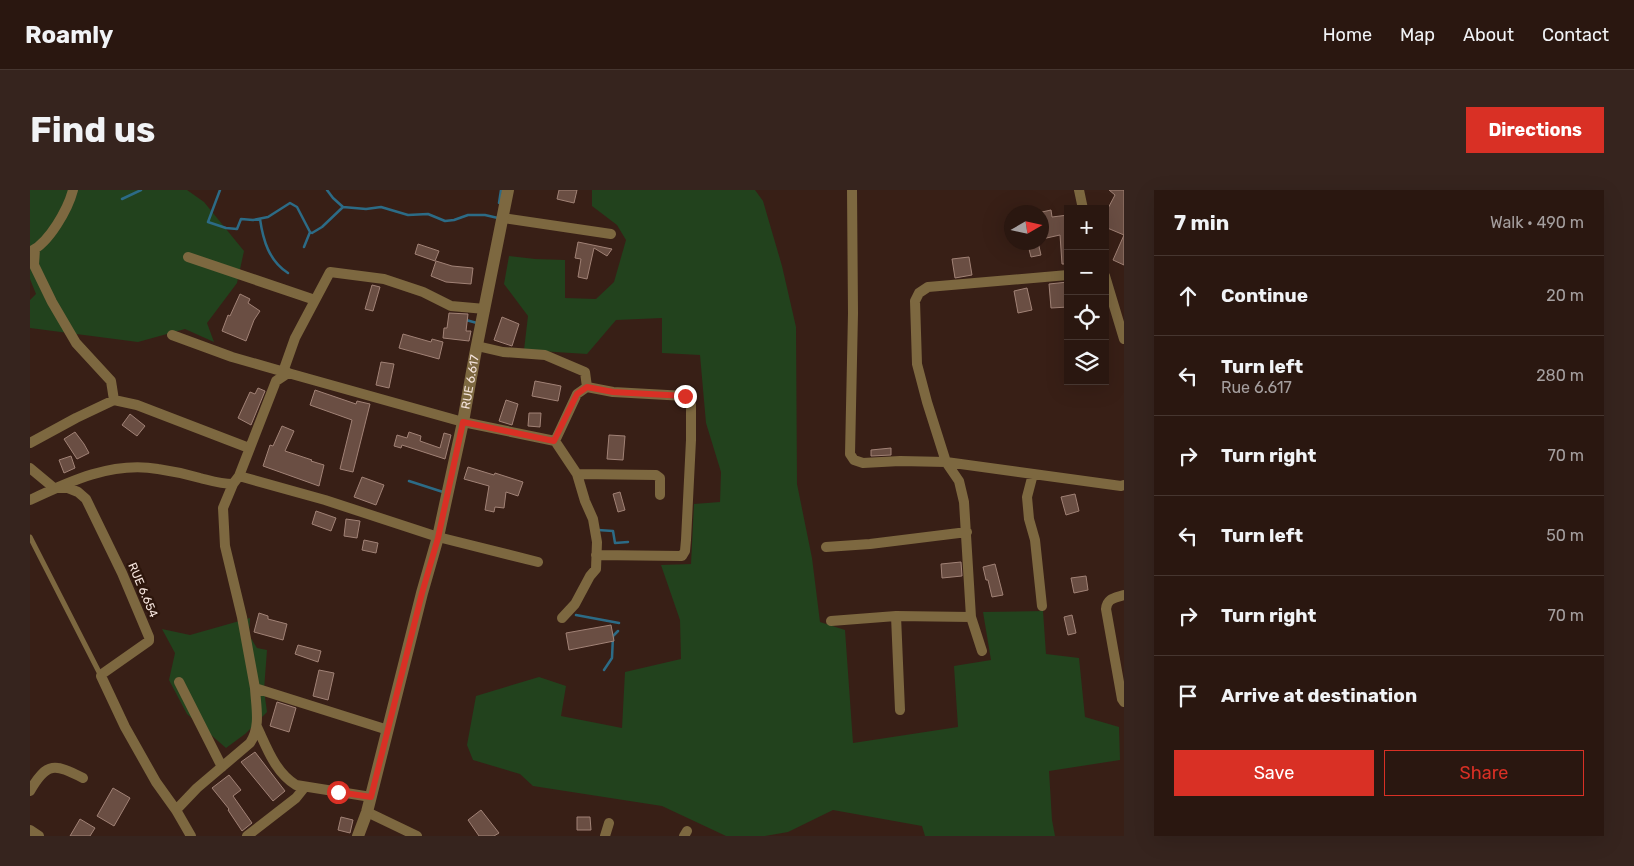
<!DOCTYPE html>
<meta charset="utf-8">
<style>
:root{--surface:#2a1710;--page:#36241e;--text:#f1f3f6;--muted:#a59f9f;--line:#463630;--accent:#d93025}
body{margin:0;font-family:Rubik,sans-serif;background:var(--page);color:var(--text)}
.controls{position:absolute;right:15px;top:15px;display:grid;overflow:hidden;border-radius:0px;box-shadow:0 5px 20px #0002}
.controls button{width:45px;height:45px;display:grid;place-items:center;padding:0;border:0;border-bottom:1px solid var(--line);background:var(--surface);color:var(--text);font:25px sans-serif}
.compass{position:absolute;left:974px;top:15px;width:45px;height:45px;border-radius:50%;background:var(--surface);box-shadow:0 5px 20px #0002;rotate:81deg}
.stop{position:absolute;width:15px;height:15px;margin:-11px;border:4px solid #d93025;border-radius:50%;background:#fff}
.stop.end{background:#d93025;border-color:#fff;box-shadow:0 1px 5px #0008}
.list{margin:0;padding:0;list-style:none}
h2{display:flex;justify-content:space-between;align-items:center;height:65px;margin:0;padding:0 20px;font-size:21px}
h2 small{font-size:16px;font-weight:400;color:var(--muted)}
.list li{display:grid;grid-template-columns:32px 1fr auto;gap:15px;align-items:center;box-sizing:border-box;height:80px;padding:0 20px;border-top:1px solid var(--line)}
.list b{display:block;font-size:19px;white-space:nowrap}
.list p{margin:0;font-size:16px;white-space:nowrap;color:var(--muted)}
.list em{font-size:16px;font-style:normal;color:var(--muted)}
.actions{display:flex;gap:10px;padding:15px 20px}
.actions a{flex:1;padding:11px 0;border:1px solid var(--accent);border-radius:0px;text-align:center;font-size:18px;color:var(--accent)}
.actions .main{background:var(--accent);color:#fff}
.icon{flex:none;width:28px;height:28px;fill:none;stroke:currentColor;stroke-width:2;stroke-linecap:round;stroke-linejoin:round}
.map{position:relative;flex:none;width:1094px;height:646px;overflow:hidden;border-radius:0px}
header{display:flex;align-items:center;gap:30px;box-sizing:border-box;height:70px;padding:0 25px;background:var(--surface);border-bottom:1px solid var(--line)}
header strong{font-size:24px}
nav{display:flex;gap:28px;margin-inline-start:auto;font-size:18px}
.intro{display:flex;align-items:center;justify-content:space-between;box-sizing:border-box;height:120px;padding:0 30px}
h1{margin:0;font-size:35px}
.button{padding:12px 22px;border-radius:0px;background:var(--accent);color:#fff;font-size:18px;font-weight:700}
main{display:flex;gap:30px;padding:0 30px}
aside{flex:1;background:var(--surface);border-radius:0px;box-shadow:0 5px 20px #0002}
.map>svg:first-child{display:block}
</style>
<header>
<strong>Roamly</strong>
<nav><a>Home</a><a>Map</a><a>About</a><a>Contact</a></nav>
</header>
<div class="intro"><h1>Find us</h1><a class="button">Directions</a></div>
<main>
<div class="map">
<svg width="1094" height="646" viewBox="0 0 1094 646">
<rect width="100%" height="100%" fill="#381f16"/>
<path fill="#22421d" d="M0 0H157L174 12 214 61 207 93 177 133 184 152 155 139 108 152 0 138V110L6 104 0 89Z
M562 0H725L733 11 752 76 766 137 767 294 782 368 790 432 815 440 823 553 928 537 924 476 961 470 953 422 1013 421 1016 464 1049 468 1055 527 1089 537 1090 570 1019 581 1022 630 1025 646H895L892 636 803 620 758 642 735 646H696L632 616 503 596 490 584 443 570 437 555 446 506 509 487 536 496 531 526 592 538 595 482 651 469 650 430 631 375 661 374 664 314 690 312 691 282 676 233 670 165 632 163V128L586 130 557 164 494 160 498 126 474 94 479 66 505 69 535 70V108L566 109 584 92 596 50 587 35 562 16Z
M220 428 219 445 227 458 237 460 234 500 237 522 215 544 196 558 157 524 139 490 145 463 132 439 160 445Z"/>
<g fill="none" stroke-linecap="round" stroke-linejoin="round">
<path stroke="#2c6b86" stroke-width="2.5" d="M190 0 178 32 196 38 207 39 211 29 223 30 238 27 260 13 267 17 280 42
M297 0 303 8 313 17 336 19 351 17 378 25 398 24 415 31 424 30 438 25H455L468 28
M92 9 111 0
M469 13 471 0
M230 29C233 50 239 71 258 83
M280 42 282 43 292 37 313 17
M274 57 280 42
M436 130 447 133
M379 291 413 302
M568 340 583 341 585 353 598 352
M546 425 589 433
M574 480 582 468 583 446 588 441"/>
</g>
<path fill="#6a4e43" stroke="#a18276" d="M529 0H547L544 13 527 9Z
M1079 0H1094V75L1083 70 1094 45 1075 37V24L1085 5Z
M1021 20 1022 27 1038 25V74H1032L1030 45 1012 49V22Z
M548 52 582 59 577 66 564 58 557 89 548 87 551 69 545 68Z
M1008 52 1011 65 1001 67 998 55Z
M388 54 409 61 405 71 385 64Z
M939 67 942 85 925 88 922 69Z
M406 71 422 76 443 78 441 94 416 92 401 86Z
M1038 92V117L1021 118 1019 94Z
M342 95 350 97 343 121 335 119Z
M997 98 1002 120 988 123 984 101Z
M210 104 220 109 218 113 230 121 224 130 216 151 192 141 198 125 200 126Z
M419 123 438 124 436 141H441L439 151 413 148 414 138H417Z
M472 127 489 134 482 156 464 150Z
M373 144 401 152 402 149 413 152 409 169 369 158Z
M351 172 364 174 359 198 346 195Z
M505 191 531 196 528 211 502 206Z
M228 198 235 201 221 235 208 228 220 202 225 204Z
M285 200 326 214 327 211 340 214 323 282 310 279 322 230 280 215Z
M476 210 488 214 482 235 469 231Z
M499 223H511L510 237 498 236Z
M100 224 115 236 107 246 92 235Z
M252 236 264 241 255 261 282 270 281 271 294 275 289 296 233 276 240 255 243 256Z
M45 242 54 254 59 263 47 269 34 249Z
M379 242 391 246 390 251 410 258 414 243 421 245 415 269 372 255 371 258 364 256 367 245 377 248Z
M579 245 595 246 593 270 577 269Z
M861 258V265L841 266V260Z
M41 266 45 278 34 283 29 270Z
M438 277 464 285 465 283 493 292 488 306 476 302 474 318 465 317 464 322 455 320 459 296 434 289Z
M332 287 354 295 346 315 324 307Z
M590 302 595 320 588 322 583 304Z
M1045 304 1049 321 1036 325 1031 307Z
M286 321 306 328 301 341 282 334Z
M316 329 330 331 327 348 314 346Z
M334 350 348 353 346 363 332 360Z
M931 372 932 386 912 388 911 374Z
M965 374 973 405 962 407 958 390H956L953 377Z
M1056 386 1058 400 1044 403 1041 388Z
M229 423 238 426V429L257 434 253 450 224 442Z
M1042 425 1046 443 1038 445 1034 427Z
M581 435 584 451 539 460 536 443Z
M268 455 291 461 288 472 265 464Z
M289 480 304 483 298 510 283 506Z
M247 512 266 518 259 542 240 536Z
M225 562 255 601 243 611 211 572Z
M199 585 211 600 203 606 222 633 212 641 198 620 199 619 182 598Z
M83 598 100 608 84 636 67 626Z
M451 620 469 643 464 646H449L438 630Z
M311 627 323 630 320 643 308 640Z
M547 627H560L561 640H547Z
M50 629 65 638 60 646H40Z"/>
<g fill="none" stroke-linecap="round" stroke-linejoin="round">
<path stroke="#7d6840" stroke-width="5" d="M0 347 71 486"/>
<path stroke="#7d6840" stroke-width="10" d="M822 0 823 123 820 264 824 270 833 273 870 271 916 272 1091 296 1094 295
M1049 0 1053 19
M473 28 581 44
M5 59 4 75 22 112 46 153 81 191 84 210
M1 61C19 53 38 19 43 0
M158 67 285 110
M1075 86 1094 149
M142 145 202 167 258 183
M447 156 473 162 515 165 555 182 557 197 583 202 655 206 658 209 661 215V250L656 350 655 361 652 366 566 365
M258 183 254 179 265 148 300 82 354 89 393 102 421 116 455 119
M525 251 547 204 557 197
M0 253 46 228 84 210 107 215 219 258
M0 278 24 298H38L48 302 56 309 92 383 119 447V451L72 484 71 486 95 537 126 592 146 620 161 646
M547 284 626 285 630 288V305
M1003 284 997 307 999 329 1005 350 1012 416
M209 286 295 310 408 347 508 372
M203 294 193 318 195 356 212 427 225 498 358 540
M0 310C40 291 83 271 128 279 142 281 156 284 170 288 182 291 191 294 203 294L209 286 246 191 258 183 433 232 525 251 547 284 555 311 563 329 567 352 566 379 560 386 545 414 532 428
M796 357 840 354 937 342
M1094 405C1085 408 1077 408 1076 419L1092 509 1094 512
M866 426 870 520
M801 431 866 426 941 427
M952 461 941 427 934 312 929 291 916 272 897 212 887 174 885 111 889 103 898 97 1038 85
M149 492 192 577
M227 537C237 558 245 582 266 595L341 607
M0 601C17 571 25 574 53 588
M146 620 167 598 220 553C231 537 226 517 225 498
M337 622 387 646
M0 640 9 646
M217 646 266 608 274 598
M575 646 579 633
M654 646 657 641"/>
<path stroke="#7d6840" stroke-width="12" id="s1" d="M328 646 337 622 392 403 408 347 433 232 445 165 478 0"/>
</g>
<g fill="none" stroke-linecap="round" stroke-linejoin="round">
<path stroke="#d93025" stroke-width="6" d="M308 602 341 607 392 403 408 348 433 232 524 251 547 204 557 197 583 202 655 206"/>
</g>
<g text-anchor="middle" stroke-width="5" stroke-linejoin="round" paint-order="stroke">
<g font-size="12" fill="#f5e4dd" stroke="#2d160c">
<text dy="4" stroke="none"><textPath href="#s1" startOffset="468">RUE 6.617</textPath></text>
<text transform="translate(113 400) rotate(67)" y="4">RUE 6.654</text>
</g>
</g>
</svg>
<div class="controls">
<button>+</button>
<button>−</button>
<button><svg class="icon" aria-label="locate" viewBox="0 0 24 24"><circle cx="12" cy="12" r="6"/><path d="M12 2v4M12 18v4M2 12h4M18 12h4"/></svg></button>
<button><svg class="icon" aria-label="layers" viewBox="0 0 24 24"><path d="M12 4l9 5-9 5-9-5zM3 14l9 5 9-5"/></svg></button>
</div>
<svg class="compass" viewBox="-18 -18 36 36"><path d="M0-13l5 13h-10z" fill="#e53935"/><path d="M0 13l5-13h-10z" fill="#a59f9f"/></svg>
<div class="stop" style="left:308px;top:602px"></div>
<div class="stop end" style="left:655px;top:206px"></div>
</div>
<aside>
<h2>7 min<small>Walk · 490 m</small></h2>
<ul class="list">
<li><svg class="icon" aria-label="ahead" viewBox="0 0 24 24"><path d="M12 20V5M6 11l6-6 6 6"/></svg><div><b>Continue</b></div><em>20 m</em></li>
<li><svg class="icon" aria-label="left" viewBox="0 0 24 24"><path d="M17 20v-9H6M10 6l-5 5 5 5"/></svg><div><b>Turn left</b><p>Rue 6.617</p></div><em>280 m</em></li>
<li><svg class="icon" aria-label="right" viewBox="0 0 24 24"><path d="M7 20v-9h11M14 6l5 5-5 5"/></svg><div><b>Turn right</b></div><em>70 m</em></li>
<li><svg class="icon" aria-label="left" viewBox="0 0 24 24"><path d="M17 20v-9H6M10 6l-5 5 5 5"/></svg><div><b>Turn left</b></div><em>50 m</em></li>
<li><svg class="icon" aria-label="right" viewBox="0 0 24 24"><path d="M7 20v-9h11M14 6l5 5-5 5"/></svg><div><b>Turn right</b></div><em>70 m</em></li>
<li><svg class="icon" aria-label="arrive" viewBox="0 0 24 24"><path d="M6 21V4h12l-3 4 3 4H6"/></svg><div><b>Arrive at destination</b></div></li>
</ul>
<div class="actions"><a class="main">Save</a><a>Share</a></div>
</aside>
</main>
